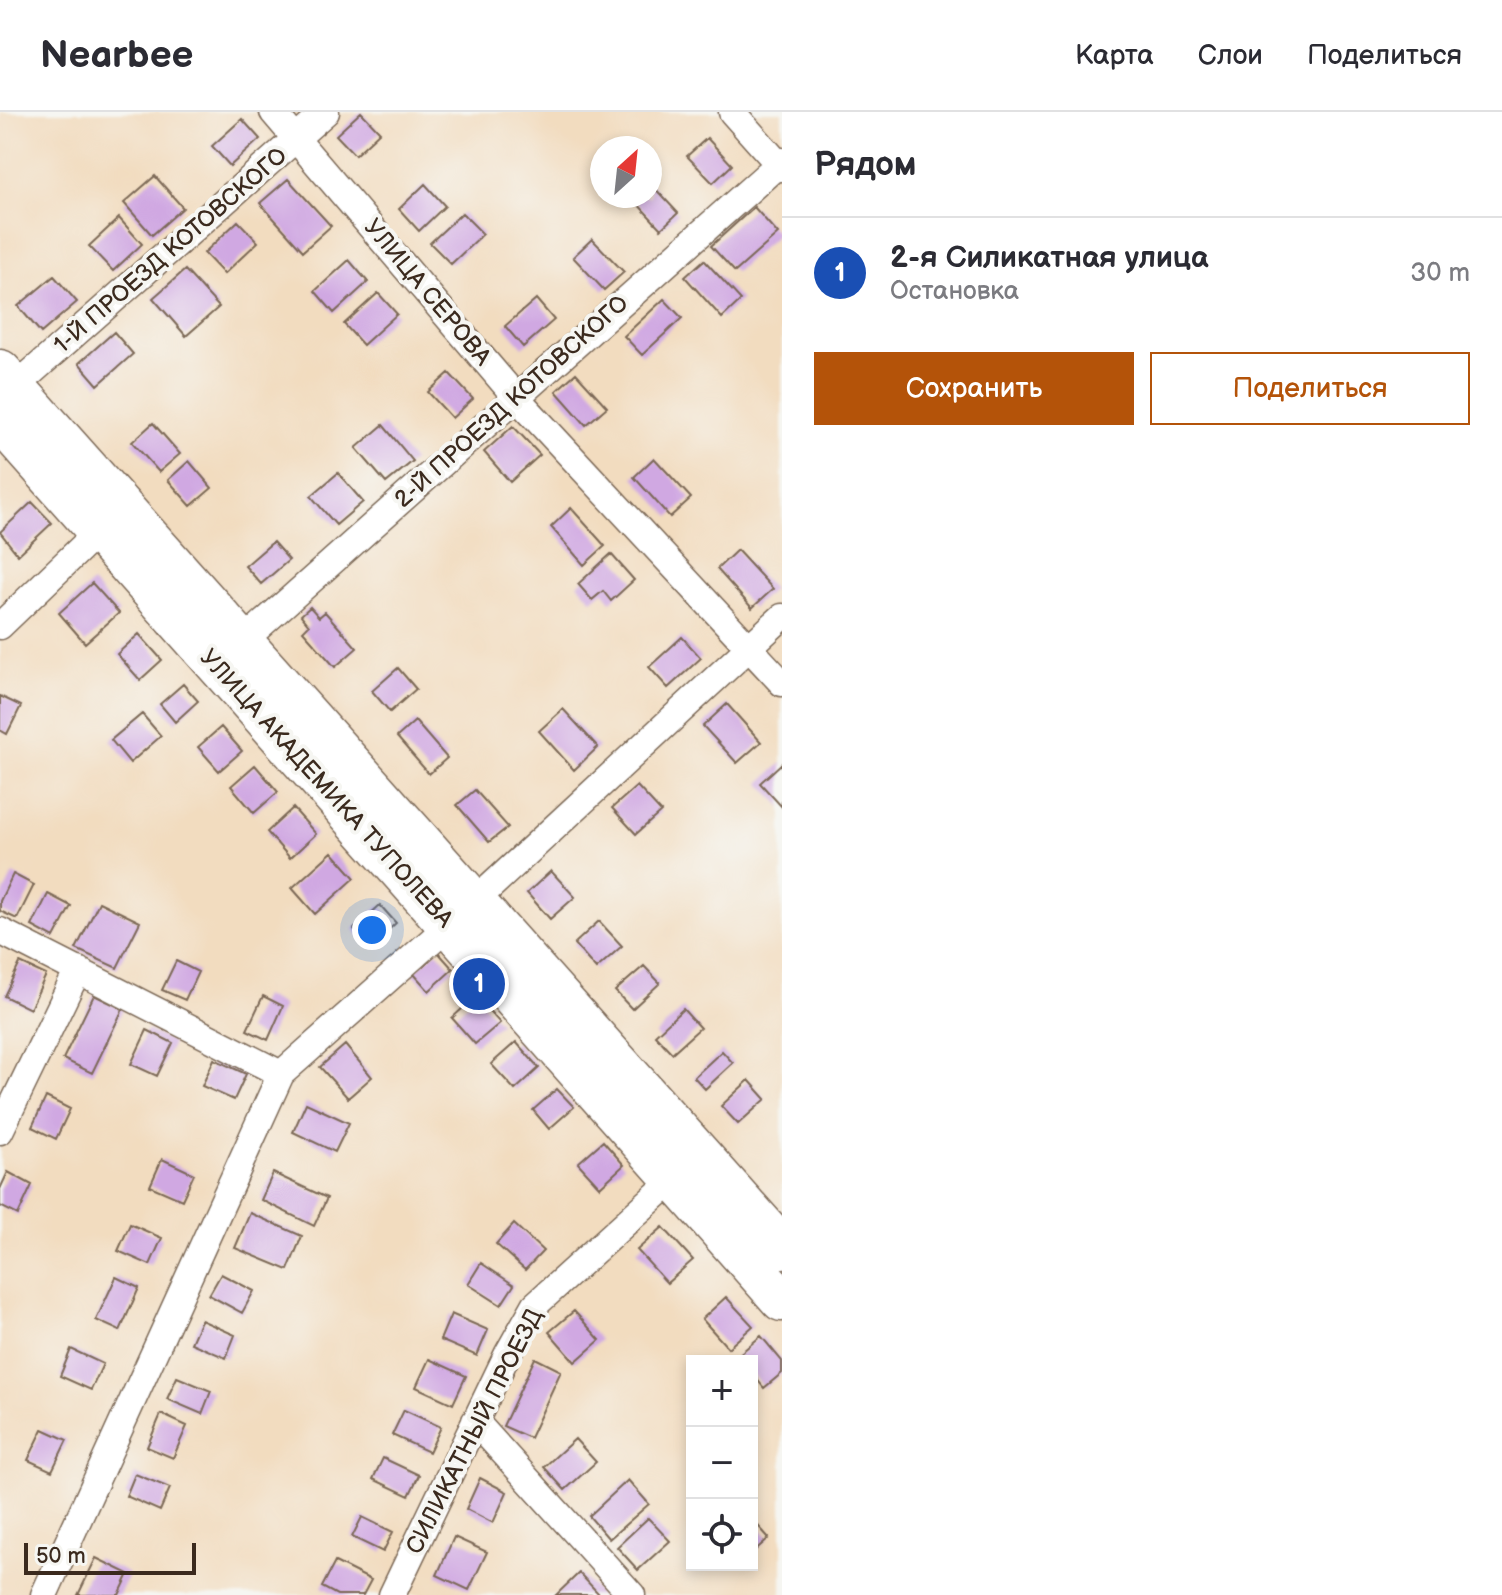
<!DOCTYPE html>
<html lang="ru">
<meta charset="utf-8">
<style>
:root{--surface:#fff;--page:#f2f2f3;--text:#2b2b33;--muted:#7c7c81;--line:#e1e1e2;--accent:#b45309}
body{margin:0;font-family:"Balsamiq Sans",sans-serif;background:var(--page);color:var(--text)}
.controls{position:absolute;right:24px;bottom:24px;display:grid;overflow:hidden;border-radius:0px;box-shadow:0 4px 12px #0003}
.controls button{width:72px;height:72px;display:grid;place-items:center;padding:0;border:0;border-bottom:2px solid var(--line);background:var(--surface);color:var(--text);font:40px sans-serif}
.compass{position:absolute;left:590px;top:24px;width:72px;height:72px;border-radius:50%;background:var(--surface);box-shadow:0 4px 12px #0003;rotate:27deg}
.scale{position:absolute;left:24px;bottom:20px;width:172px;box-sizing:border-box;padding-left:8px;border:4px solid #3b2a1e;border-top:0;font-size:22px;line-height:28px;white-space:nowrap;color:#3b2a1e;-webkit-text-stroke:6px #f6f6f2;paint-order:stroke}
.you{position:absolute;left:372px;top:818px;width:28px;height:28px;margin:-20px;border:6px solid #fff;border-radius:50%;background:#1a73e8;box-shadow:0 0 0 12px #1a73e833}
.badge{display:grid;place-items:center;width:52px;height:52px;border-radius:50%;background:var(--accent);color:#fff;font-size:26px;font-weight:700}
.pin{position:absolute;translate:-50% -50%;border:4px solid #fff;box-shadow:0 2px 8px #0006}
.list{margin:0;padding:0;list-style:none}
h2{display:flex;justify-content:space-between;align-items:center;height:104px;margin:0;padding:0 32px;font-size:34px}
h2 small{font-size:26px;font-weight:400;color:var(--muted)}
.list li{display:grid;grid-template-columns:52px 1fr auto;gap:24px;align-items:center;box-sizing:border-box;height:112px;padding:0 32px;border-top:2px solid var(--line)}
.list b{display:block;font-size:30px;white-space:nowrap}
.list p{margin:0;font-size:26px;white-space:nowrap;color:var(--muted)}
.list em{font-size:26px;font-style:normal;color:var(--muted)}
.actions{display:flex;gap:16px;padding:24px 32px}
.actions a{flex:1;padding:18px 0;border:2px solid var(--accent);border-radius:0px;text-align:center;font-size:28px;color:var(--accent)}
.actions .main{background:var(--accent);color:#fff}
.icon{flex:none;width:44px;height:44px;fill:none;stroke:currentColor;stroke-width:2;stroke-linecap:round;stroke-linejoin:round}
.map{position:relative;flex:none;width:782px;height:1483px;overflow:hidden}
header{display:flex;align-items:center;gap:48px;box-sizing:border-box;height:112px;padding:0 40px;background:var(--surface);border-bottom:2px solid var(--line)}
header strong{font-size:38px}
nav{display:flex;gap:44px;margin-inline-start:auto;font-size:28px}
main{display:flex}
aside{flex:1;background:var(--surface)}
.map>svg:first-child{display:block}
</style>
<header>
<strong>Nearbee</strong>
<nav><a>Карта</a><a>Слои</a><a>Поделиться</a></nav>
</header>
<main>
<div class="map">
<svg width="782" height="1483" viewBox="0 0 782 1483">
<rect width="100%" height="100%" fill="#f6f6f2"/>
<filter id="ink" filterUnits="userSpaceOnUse"><feTurbulence type="fractalNoise" baseFrequency=".0125" numOctaves="2"/><feDisplacementMap in="SourceGraphic" scale="16" xChannelSelector="R" yChannelSelector="G"/><feConvolveMatrix kernelMatrix="1 2 1 2 8 2 1 2 1" color-interpolation-filters="sRGB"/></filter>
<filter id="wash" filterUnits="userSpaceOnUse"><feTurbulence type="fractalNoise" baseFrequency=".006" numOctaves="4" result="noise"/><feDisplacementMap in="SourceGraphic" scale="32" xChannelSelector="R" yChannelSelector="G"/><feGaussianBlur stdDeviation="1.8" result="paint"/><feColorMatrix in="noise" values="0 0 0 0 0 0 0 0 0 0 0 0 0 0 0 0 0 1.4 0 .05"/><feComposite in="paint" operator="in"/></filter>
<g filter="url(#wash)">
<rect width="100%" height="100%" fill="#f2dcbf"/>
<g id="blocks">
<path fill="#d0a8e2" d="M361 0 380 20 355 43 336 23Z
M242 7 260 27 230 54 212 34Z
M707 26 732 53 713 71 687 44Z
M155 64 183 96 152 123 124 91Z
M288 67 331 114 303 139 260 91Z
M650 71 678 101 661 117 634 88 638 84H650Z
M425 72 445 94 419 119 399 97Z
M754 95 778 122 735 160 711 134Z
M462 101 483 122 451 152 430 131Z
M119 106 142 132 113 159 89 134Z
M238 109 258 130 224 162 204 141Z
M592 127 624 160 604 178 573 145Z
M349 148 368 170 334 201 315 179Z
M704 148 741 188 722 206 685 165Z
M185 158 219 195 186 224 153 186Z
M54 164 77 190 41 221 18 194Z
M378 181 397 202 363 233 344 212Z
M536 187 554 208 523 235 505 214Z
M664 187 682 206 642 243 624 224Z
M114 220 133 242 98 273 79 251Z
M449 261 473 287 452 306 428 280Z
M576 261 607 295 586 313 556 279Z
M153 311 180 342 159 360 132 330Z
M383 313 413 349 386 371 356 336Z
M513 314 540 343 510 370 484 340Z
M654 346 691 386 670 405 634 365Z
M189 349 212 376 191 394 168 368Z
M338 361 363 390 336 413 311 384Z
M32 390 52 411 18 443 0 420Z
M571 396 605 434 584 453 551 415Z
M273 430 289 448 261 472 245 454Z
M737 438 773 477 752 496 717 457Z
M611 442 634 468 611 489 603 479 592 488 578 472Z
M92 471 119 501 85 531 59 501Z
M310 495 319 505 325 500 357 536 335 555 303 519 309 513 301 503Z
M139 522 162 548 140 568 117 542Z
M682 525 701 546 668 576 649 555Z
M398 556 416 577 390 600 372 579Z
M183 572 198 589 175 610 160 592Z
M0 584 21 594 7 622 0 618Z
M727 592 761 630 737 651 703 614Z
M563 597 598 635 574 658 539 619Z
M142 602 161 624 130 651 111 628Z
M415 609 447 646 429 662 397 625Z
M221 615 242 639 219 659 198 635Z
M782 651V695L760 671Z
M255 653 278 680 254 701 231 674Z
M637 674 661 700 636 722 612 696Z
M475 678 508 715 489 730 457 693Z
M293 696 316 722 290 746 267 720Z
M332 740 355 766 315 802 292 776Z
M551 759 575 785 550 807 527 781Z
M13 762 34 773 17 807 0 799V789Z
M48 782 71 794 54 826 32 814Z
M99 790 140 810 117 856 76 837Z
M380 793 396 811 370 835 354 817Z
M599 809 622 834 596 857 574 832Z
M437 839 453 857 429 879 413 861Z
M176 849 198 860 185 888 162 878Z
M20 851 46 863 30 897 4 884Z
M644 854 660 871 632 897 615 879Z
M94 883 123 897 92 961 63 947Z
M263 884 283 894 268 928 247 918Z
M476 884 500 911 475 932 452 906Z
M683 897 700 916 672 941 655 923Z
M147 918 173 931 157 964 131 952Z
M516 930 539 956 515 978 491 952Z
M345 933 372 965 348 986 320 955Z
M722 939 733 951 705 977 694 965Z
M214 947 246 962 234 988 202 974Z
M749 968 766 987 738 1012 721 994Z
M557 977 574 995 549 1017 533 998Z
M46 985 70 997 56 1027 32 1015Z
M306 991 349 1011 335 1040 293 1020Z
M603 1029 624 1053 600 1075 578 1051Z
M162 1047 194 1062 182 1088 150 1074Z
M8 1060 32 1073 18 1103 0 1094V1077Z
M273 1061 327 1086 314 1114 261 1088Z
M250 1101 302 1124 288 1158 235 1136Z
M130 1112 162 1126 150 1153 118 1139Z
M514 1112 543 1139 525 1158 496 1132Z
M663 1115 693 1148 667 1171 637 1138Z
M481 1151 514 1173 501 1193 468 1172Z
M221 1162 254 1179 242 1201 209 1183Z
M116 1165 139 1176 120 1219 96 1208Z
M726 1185 753 1214 728 1236 702 1207Z
M574 1199 600 1228 575 1250 549 1220Z
M451 1202 488 1218 477 1244 440 1228Z
M201 1208 235 1223 226 1246 191 1231Z
M761 1224 782 1249V1261L764 1276 752 1261V1249H742L737 1244Z
M71 1237 103 1252 91 1278 60 1264Z
M535 1246 561 1259 530 1326 503 1314Z
M429 1247 466 1264 453 1292 416 1275Z
M177 1265 211 1279 202 1302 167 1287Z
M404 1298 441 1315 429 1340 392 1323Z
M161 1302 187 1314 173 1346 147 1335Z
M43 1317 67 1328 52 1359 28 1348Z
M575 1327 596 1350 565 1378 544 1355Z
M383 1346 419 1363 409 1384 373 1367Z
M135 1362 170 1376 160 1399 126 1384Z
M480 1366 507 1380 493 1411 466 1397Z
M628 1368 649 1392 609 1427 589 1404Z
M362 1405 393 1420 383 1440 352 1425Z
M648 1406 670 1429 638 1458 617 1435Z
M752 1407 769 1426 752 1441Z
M454 1425 487 1440 469 1478 437 1463Z
M96 1446 129 1462 119 1483H78Z
M335 1450 371 1468 363 1483H337L322 1475Z
M579 1461 600 1483H556Z"/>
</g>
</g>
<g filter="url(#ink)">
<use href="#blocks" fill-opacity="0" stroke="#7b6856" stroke-width="2"/>
<g fill="none" stroke-linecap="round" stroke-linejoin="round">
<defs>
<path id="minor" d="M273 0 515 284 782 571
M732 0 782 56
M15 275 326 0
M0 514 99 419
M242 530 782 49
M474 790 782 505
M0 819 281 962
M0 1019 78 858
M475 1309 632 1483
M44 1483 281 962 449 813
M392 1483 508 1241 535 1193 675 1066"/>
<path id="primary" d="M0 259 782 1135
M0 308 782 1188"/>
</defs>
<use href="#minor" stroke="#7b6856" stroke-width="29"/>
<use href="#primary" stroke="#7b6856" stroke-width="45"/>
<use href="#minor" stroke="#fff" stroke-width="26"/>
<use href="#primary" stroke="#fff" stroke-width="42"/>
</g>
</g>
<g text-anchor="middle" stroke-width="8" stroke-linejoin="round" paint-order="stroke">
<g font-size="24" fill="#3b2a1e" stroke="#f6f6f2">
<text transform="translate(170 138) rotate(-41)" y="8">1-Й ПРОЕЗД КОТОВСКОГО</text>
<text transform="translate(428 180) rotate(50)" y="8">УЛИЦА СЕРОВА</text>
<text transform="translate(511 289) rotate(-42)" y="8">2-Й ПРОЕЗД КОТОВСКОГО</text>
<text transform="translate(327 676) rotate(48)" y="8">УЛИЦА АКАДЕМИКА ТУПОЛЕВА</text>
<text transform="translate(474 1319) rotate(-63)" y="8">СИЛИКАТНЫЙ ПРОЕЗД</text>
</g>
</g>
</svg>
<div class="controls">
<button>+</button>
<button>−</button>
<button><svg class="icon" aria-label="locate" viewBox="0 0 24 24"><circle cx="12" cy="12" r="6"/><path d="M12 2v4M12 18v4M2 12h4M18 12h4"/></svg></button>
</div>
<svg class="compass" viewBox="-18 -18 36 36"><path d="M0-13l5 13h-10z" fill="#e53935"/><path d="M0 13l5-13h-10z" fill="#7c7c81"/></svg>
<div class="scale">50 m</div>
<div class="you"></div>
<div class="pin badge" style="left:479px;top:872px;background:#1a4fb4">1</div>
</div>
<aside>
<h2>Рядом<small></small></h2>
<ul class="list">
<li><span class="badge" style="background:#1a4fb4">1</span><div><b>2-я Силикатная улица</b><p>Остановка</p></div><em>30 m</em></li>
</ul>
<div class="actions"><a class="main">Сохранить</a><a>Поделиться</a></div>
</aside>
</main>
